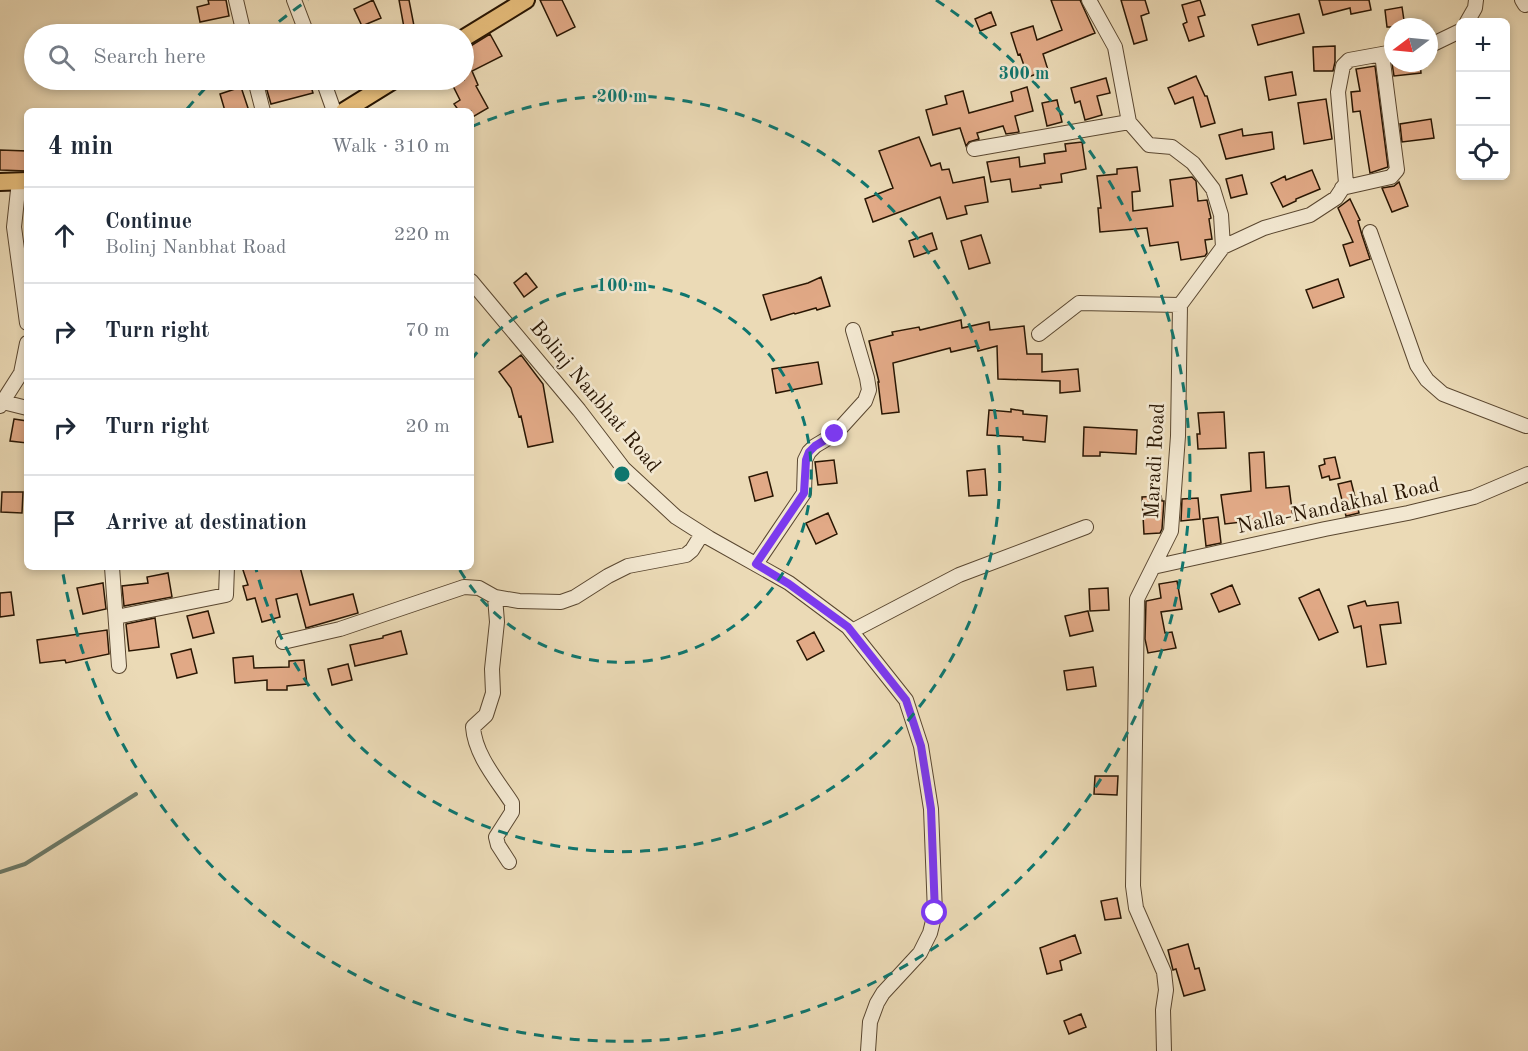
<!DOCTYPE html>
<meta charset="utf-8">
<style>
:root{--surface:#fff;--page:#f2f2f3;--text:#1f2937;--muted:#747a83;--line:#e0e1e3}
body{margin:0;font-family:"Old Standard TT",serif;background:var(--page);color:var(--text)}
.controls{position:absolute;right:18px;top:18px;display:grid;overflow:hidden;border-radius:9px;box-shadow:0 3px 9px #0003}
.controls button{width:54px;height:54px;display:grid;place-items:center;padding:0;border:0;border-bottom:2px solid var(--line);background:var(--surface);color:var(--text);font:30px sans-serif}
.compass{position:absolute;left:1384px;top:18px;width:54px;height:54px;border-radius:50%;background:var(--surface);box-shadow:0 3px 9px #0003;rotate:254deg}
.stop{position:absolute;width:18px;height:18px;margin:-14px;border:4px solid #7c3aed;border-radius:50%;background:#fff}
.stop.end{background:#7c3aed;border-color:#fff;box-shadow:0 2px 6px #0008}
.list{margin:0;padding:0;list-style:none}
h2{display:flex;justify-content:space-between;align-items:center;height:78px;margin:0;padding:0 24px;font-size:26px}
h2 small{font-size:20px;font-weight:400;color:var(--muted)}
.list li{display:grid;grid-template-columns:39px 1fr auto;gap:18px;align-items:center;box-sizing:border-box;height:96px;padding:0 24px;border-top:2px solid var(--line)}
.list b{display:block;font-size:22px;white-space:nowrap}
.list p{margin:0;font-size:20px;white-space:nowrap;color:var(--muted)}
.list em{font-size:20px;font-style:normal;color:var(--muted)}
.icon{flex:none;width:33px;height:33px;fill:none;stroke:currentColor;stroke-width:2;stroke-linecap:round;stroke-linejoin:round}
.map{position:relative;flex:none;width:1528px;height:1051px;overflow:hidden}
.search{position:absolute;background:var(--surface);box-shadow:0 3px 9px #0003;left:24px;top:24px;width:450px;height:66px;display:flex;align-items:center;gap:15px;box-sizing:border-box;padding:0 21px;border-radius:33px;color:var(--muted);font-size:22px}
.panel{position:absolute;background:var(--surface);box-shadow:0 3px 9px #0003;left:24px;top:108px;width:450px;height:462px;border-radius:9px}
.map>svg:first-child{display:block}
</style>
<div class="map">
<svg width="1528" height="1051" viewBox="0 0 1528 1051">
<rect width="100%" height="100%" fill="#ebdab6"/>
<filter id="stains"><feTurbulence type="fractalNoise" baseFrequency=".00333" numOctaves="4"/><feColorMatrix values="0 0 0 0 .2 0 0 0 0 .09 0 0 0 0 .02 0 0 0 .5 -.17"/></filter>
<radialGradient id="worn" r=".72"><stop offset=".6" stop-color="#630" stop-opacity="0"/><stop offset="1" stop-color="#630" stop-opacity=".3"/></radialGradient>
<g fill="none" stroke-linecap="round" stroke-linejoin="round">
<path stroke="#6c7967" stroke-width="4" d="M0 872 25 864 136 794"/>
</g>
<path fill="#e1a986" stroke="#291603" stroke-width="1.5" d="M208 0H226L229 16 200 22 197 7 209 4Z
M373 0 381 18 362 26 354 9Z
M399 0H409L415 31 405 33Z
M540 0H562L575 27 557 36Z
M1051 0H1080L1095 33 1043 54 1048 70 1028 77 1020 54 1018 55 1011 33 1033 26 1037 40 1062 30Z
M1121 0H1145L1149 13 1141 16 1147 40 1134 44Z
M1200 0 1205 15 1198 17 1204 36 1189 41 1183 24 1187 22 1182 5Z
M1319 0H1369L1371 10 1351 14 1350 8 1323 15Z
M1402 7 1405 27H1387L1385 10Z
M991 12 996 25 980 31 975 19Z
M1299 14 1304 33 1258 45 1252 25Z
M490 34 502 56 472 71 478 85 476 86 488 108 471 118V111H459L454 104 460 100 450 80H464V48L469 47Z
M1335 46V62L1333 71H1314L1313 47Z
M1392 63H1420L1421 73 1394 76Z
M1375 66 1388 167 1370 173 1360 111 1353 112 1351 92 1360 91 1356 69Z
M1292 72 1296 95 1269 100 1265 77Z
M1196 76 1205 96H1207L1215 123 1201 127 1193 97 1175 104 1168 88Z
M1106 78 1110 93 1097 96 1102 115 1085 120 1080 101 1075 103 1071 88Z
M264 80H283L285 88 309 80 313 93 271 104Z
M241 87 249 111H225L220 94Z
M1027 87 1033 111 1015 116 1019 132 1006 134 1003 126 977 133 979 139 969 142 966 146 960 128 933 135 926 110 947 104 945 96 963 91 969 113 1013 101 1011 92Z
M1326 99 1332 139 1304 144 1298 103Z
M1057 100 1062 122 1047 126 1042 103Z
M1431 119 1434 138 1402 142 1400 124Z
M1242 129 1243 136 1272 132 1274 149 1226 159 1219 135Z
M919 137 931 166 940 163 942 170 949 169 953 183 984 177 988 202 965 206 967 214 947 219 940 197 873 222 865 199 893 188 879 151Z
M1082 142 1086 169 1061 174 1062 182 1040 185 1041 188 1012 192 1010 179 991 182 987 162 1019 157 1020 167 1045 163 1044 154 1066 151 1065 144Z
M0 150 27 151V171L0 170Z
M1137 167 1140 191 1132 192 1133 211 1173 206 1170 180 1192 177 1196 181 1198 201 1207 200 1211 218 1209 219 1212 239 1205 240 1207 253 1205 256 1181 260 1178 242 1150 246 1147 228 1100 232 1098 208H1101L1097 176 1117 174V169Z
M1312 170 1320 189 1296 199V201L1283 207 1271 183 1285 176 1286 180Z
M1242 175 1247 194 1231 198 1226 179Z
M1399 182 1408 206 1392 212 1382 188 1394 186Z
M1350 199 1360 220 1358 221 1362 235 1370 259 1350 266 1343 245 1353 242 1338 208Z
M932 233 937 249 914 257 909 241Z
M981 235 990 263 969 269 961 241Z
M526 273 537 287 524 297 514 283Z
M821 277 830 306 817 310 816 308 795 314 794 313 771 320 763 295 808 283Z
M1338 279 1344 297 1313 308 1306 290Z
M961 320 962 328 989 322 990 330 1024 326 1027 354H1042V372L1078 369 1080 391 1060 393V381L998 379 997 346 978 351 977 346 951 352 950 348 893 363 899 412 882 414 878 382H879L869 341 893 335 892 332 919 327 920 330Z
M521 355 543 384 553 442 528 447 521 416 519 417 511 388 499 372Z
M818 362 822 384 776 393 772 369Z
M1011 409 1023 411V414L1047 416 1045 442 1023 440V437L987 435 989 410 1011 412Z
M1224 412 1226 448 1198 449 1197 434H1200L1198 413Z
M14 419 27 421V443L10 441Z
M1084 427 1137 430 1136 454 1100 452V456H1083Z
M1264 452 1266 488 1289 486 1293 518 1267 521V519L1225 524 1221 495 1251 491 1249 453Z
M1335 457 1340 478 1330 480 1329 476 1322 478 1319 466 1325 464 1324 459Z
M834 460 837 483 818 485 815 462Z
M985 469 987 495 969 496 967 471Z
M767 472 773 496 755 501 749 477Z
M1351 481 1359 513 1346 516 1338 484Z
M2 492H23L22 513 1 512Z
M1161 496 1162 501H1164L1162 529 1160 533 1144 534 1142 497Z
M1198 498 1200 519 1181 521 1182 499Z
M828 513 837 534 816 544 806 523Z
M1218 517 1221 543 1206 546 1203 519Z
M242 567H300L310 605 353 594 358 613 306 628 297 594 276 599 280 617 262 622 255 598 247 600 243 586 248 585Z
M168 573 172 597 124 606 122 586 148 583 147 577Z
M1177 581 1182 609 1161 612 1165 633 1172 632 1176 648 1148 653 1145 639 1146 601 1161 598 1159 584Z
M103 583 106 609 83 614 77 588Z
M1232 585 1240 604 1219 612 1211 594Z
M1108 588 1109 610 1090 611 1089 589Z
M1319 589 1338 632 1319 640 1299 598Z
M11 592 14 615 0 617V593Z
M1365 601 1367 606 1398 602 1401 623 1380 625 1386 664 1367 667 1361 626 1354 628 1348 606Z
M208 611 214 633 193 638 187 616Z
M1088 611 1093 631 1070 636 1065 616Z
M155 618 159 647 129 651 126 624Z
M107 630 109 654 66 663 65 660 40 663 37 640Z
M401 631 407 654 355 666 350 645 383 638V636Z
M814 632 824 651 807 660 797 641Z
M191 649 197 673 177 678 171 654Z
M253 656 254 668 289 667V661L304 660 307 684 287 686V690H267V680L235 683 233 658Z
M348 664 352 680 332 685 328 669Z
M1093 667 1096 686 1067 690 1064 671Z
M1095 776H1118L1117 795 1094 794Z
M1117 898 1121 918 1105 920 1101 901Z
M1075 935 1081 953 1060 961 1062 970 1047 974 1040 948Z
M1188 944 1195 969 1199 968 1205 990 1184 996 1176 969 1173 970 1168 950Z
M1081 1014 1086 1027 1069 1034 1064 1021Z"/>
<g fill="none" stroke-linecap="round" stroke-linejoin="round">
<defs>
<path id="minor" d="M236 0 244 34
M294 0 307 34
M1089 0 1115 47 1129 122 1149 145 1172 147 1193 163 1213 189 1221 215 1223 247 1180 305 1178 436 1171 531 1137 599 1133 886 1136 908 1164 972 1166 990 1163 1010 1164 1051
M1522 0 1525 5
M1467 22 1475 8 1476 0
M1429 46 1460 31
M255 80 263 111
M323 80 334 111
M974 149 1129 122
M19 181 14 227 27 323
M1342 188 1391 177 1397 170 1382 54
M1370 232 1417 365 1427 380 1443 394 1526 426
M1223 247 1264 228 1310 215 1336 198 1346 183 1338 92 1343 66 1349 60 1393 52
M471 281 579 410 624 469 676 517 709 538 789 583 848 627 906 700 921 746 931 809 935 913 930 933 920 953 883 993 877 1003 870 1022 868 1051
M1039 334 1079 303 1180 305
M3 402 27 408
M0 406 21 373 27 343
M756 564 804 493 805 460 809 452 815 446 835 434 865 401 869 390 867 378 853 330
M112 567 119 666
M1153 567 1325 529 1408 513 1474 497 1528 474
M495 597 497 622 492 669 493 693 486 715 473 727C475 755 497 780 512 803V812L496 837 498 845 509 862
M116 617 226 595 227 567
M852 631 959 575 1086 527
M283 642 340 629 464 587 479 588 495 597 519 601 561 602 575 597 608 576 628 566 686 555 692 550 702 534"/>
<path id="major" d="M464 38 526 0
M344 111 394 80
M0 182 27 181"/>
</defs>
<use href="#minor" stroke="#5a4730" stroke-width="16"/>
<use href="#major" stroke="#291603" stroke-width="20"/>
<use href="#minor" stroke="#f2e7d0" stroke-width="14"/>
<use href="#major" stroke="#e6bd7b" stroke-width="16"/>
</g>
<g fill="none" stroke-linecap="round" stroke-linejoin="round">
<path stroke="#7c3aed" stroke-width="8" d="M835 434 815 446 809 452 806 460 804 493 756 564 789 584 848 627 906 700 921 746 931 809 935 913"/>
</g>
<g fill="none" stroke="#0f766e" stroke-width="3" stroke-dasharray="10 8">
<path d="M471 360A189 189 0 1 1 458 567"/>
<path d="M471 127A378 378 0 1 1 256 569"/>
<path d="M187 109A568 568 0 0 1 210 83M265 33A568 568 0 0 1 308 0M936 0A568 568 0 1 1 62 568"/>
</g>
<g text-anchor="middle" stroke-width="5" stroke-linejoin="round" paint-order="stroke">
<g font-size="21" fill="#291603" stroke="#f2e7d0">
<text transform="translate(596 396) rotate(50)" y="7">Bolinj Nanbhat Road</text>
<text transform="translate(1154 461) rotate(-87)" y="7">Maradi Road</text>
<text transform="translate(1338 505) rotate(-12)" y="7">Nalla-Nandakhal Road</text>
</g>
</g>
<circle cx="622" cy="474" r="9" fill="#0f766e" stroke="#f2e7d0" stroke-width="3"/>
<g font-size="18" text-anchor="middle" font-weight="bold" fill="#0f766e" stroke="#f2e7d0" stroke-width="5" stroke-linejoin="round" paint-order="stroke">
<text x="1024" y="79">300 m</text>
<text x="622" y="102">200 m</text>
<text x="622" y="291">100 m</text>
</g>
<rect width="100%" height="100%" filter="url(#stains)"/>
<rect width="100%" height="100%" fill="url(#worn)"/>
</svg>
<div class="controls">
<button>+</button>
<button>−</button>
<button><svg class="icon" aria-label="locate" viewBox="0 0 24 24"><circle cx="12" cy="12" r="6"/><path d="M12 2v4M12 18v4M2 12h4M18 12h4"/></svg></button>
</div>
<svg class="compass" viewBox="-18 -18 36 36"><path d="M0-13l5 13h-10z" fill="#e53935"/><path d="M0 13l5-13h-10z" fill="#747a83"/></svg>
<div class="stop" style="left:935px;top:913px"></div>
<div class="stop end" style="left:835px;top:434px"></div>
<div class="search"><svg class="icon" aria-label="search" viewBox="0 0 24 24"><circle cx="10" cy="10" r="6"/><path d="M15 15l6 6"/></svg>Search here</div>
<section class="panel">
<h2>4 min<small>Walk · 310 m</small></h2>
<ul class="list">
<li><svg class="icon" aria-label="ahead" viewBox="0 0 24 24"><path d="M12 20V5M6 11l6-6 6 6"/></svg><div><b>Continue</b><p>Bolinj Nanbhat Road</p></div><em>220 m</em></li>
<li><svg class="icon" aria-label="right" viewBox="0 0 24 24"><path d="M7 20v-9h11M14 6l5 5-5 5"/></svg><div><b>Turn right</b></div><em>70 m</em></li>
<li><svg class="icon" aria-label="right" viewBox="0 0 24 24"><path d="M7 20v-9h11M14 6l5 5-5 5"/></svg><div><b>Turn right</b></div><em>20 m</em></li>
<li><svg class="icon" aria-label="arrive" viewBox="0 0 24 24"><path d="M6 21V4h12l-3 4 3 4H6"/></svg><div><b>Arrive at destination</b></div></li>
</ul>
</section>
</div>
